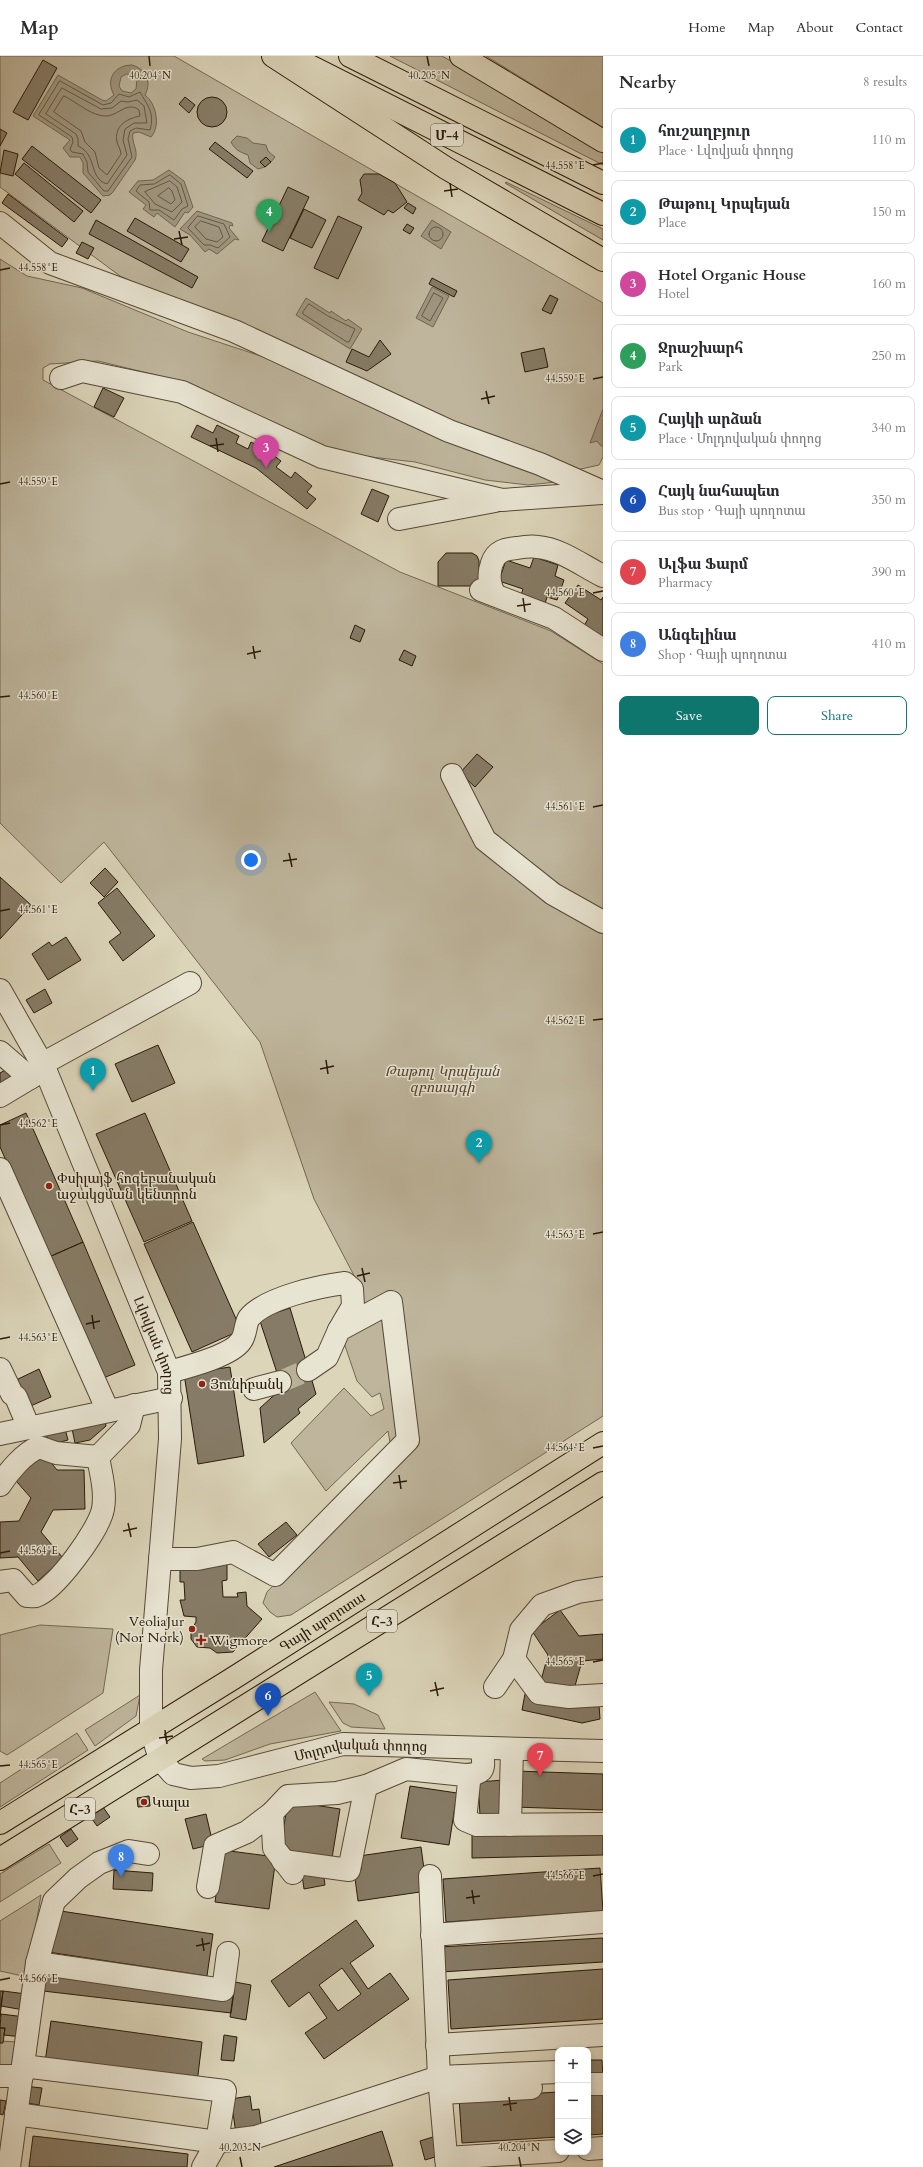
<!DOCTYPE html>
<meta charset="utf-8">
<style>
:root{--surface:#fff;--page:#f7f7f7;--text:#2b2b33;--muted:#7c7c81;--line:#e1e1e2;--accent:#0f766e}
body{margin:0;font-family:Cardo,"Noto Serif Armenian",serif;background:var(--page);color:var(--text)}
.controls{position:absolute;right:12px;bottom:12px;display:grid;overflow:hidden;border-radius:8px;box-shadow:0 2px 6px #0003}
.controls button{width:36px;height:36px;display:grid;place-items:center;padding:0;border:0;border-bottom:1px solid var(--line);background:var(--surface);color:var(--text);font:20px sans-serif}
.you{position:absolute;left:251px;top:804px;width:14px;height:14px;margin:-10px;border:3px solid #fff;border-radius:50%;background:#1a73e8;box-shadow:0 0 0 6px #1a73e833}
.badge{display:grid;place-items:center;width:26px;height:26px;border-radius:50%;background:var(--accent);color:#fff;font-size:13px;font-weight:700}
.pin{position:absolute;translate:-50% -33px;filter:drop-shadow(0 1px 2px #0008)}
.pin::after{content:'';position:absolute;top:21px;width:14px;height:12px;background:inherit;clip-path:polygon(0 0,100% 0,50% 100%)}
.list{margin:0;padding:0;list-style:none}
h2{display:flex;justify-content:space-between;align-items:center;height:52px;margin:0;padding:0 16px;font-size:17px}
h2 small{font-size:13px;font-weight:400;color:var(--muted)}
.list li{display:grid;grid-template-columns:26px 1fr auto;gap:12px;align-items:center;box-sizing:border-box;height:64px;margin:0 8px 8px;padding:0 8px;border:1px solid var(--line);border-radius:8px}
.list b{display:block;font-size:15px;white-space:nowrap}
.list p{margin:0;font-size:13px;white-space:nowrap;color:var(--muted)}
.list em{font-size:13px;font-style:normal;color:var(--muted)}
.actions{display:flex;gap:8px;padding:12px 16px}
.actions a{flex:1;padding:9px 0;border:1px solid var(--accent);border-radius:8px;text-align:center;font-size:14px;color:var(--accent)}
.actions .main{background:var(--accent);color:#fff}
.icon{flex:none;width:22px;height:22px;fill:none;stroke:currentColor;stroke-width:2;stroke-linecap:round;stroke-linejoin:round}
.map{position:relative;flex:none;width:603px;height:2111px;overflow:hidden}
header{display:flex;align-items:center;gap:24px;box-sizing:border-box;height:56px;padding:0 20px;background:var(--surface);border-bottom:1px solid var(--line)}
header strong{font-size:19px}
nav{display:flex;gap:22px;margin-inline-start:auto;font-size:14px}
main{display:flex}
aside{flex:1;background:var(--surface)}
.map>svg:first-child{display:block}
</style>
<header>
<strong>Map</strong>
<nav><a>Home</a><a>Map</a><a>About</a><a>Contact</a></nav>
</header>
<main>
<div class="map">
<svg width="603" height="2111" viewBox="0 0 603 2111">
<rect width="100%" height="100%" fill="#dcd5ba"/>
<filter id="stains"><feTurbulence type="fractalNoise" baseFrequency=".005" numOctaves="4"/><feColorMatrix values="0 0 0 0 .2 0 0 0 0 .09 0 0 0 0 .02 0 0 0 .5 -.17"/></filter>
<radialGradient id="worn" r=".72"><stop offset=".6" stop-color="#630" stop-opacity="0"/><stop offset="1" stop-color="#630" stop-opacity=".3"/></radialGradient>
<path fill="#beb59c" stroke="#746853" d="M0 0H174L603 247V401L599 409 563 417 120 220 0 131Z
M390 0H442L603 91V109Z
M486 0H603V72Z
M506 126 603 173V184L505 127Z
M0 203 27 220 82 232 188 276 291 310 448 386 556 426 528 429 485 424 415 406 336 397 232 347 160 320 98 305 50 308 43 312V324L400 516 551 575 603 608V1360L291 1559 277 1561 270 1556 263 1547 267 1536 393 1403 388 1375 326 1435 291 1387 344 1332 371 1360 384 1353 380 1337 372 1341 357 1325 341 1278 360 1231 314 1143 260 986 104 786 61 827 0 767Z
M40 1569 113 1573 103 1637 7 1699 0 1695V1579Z
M315 1636 341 1675 270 1688 225 1704 205 1705 202 1703Z
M140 1639 136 1660 95 1690 85 1674Z
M329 1646 354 1648 378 1659 385 1673 351 1671 343 1667Z
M77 1677 88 1694 0 1751V1727Z
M49 1788 61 1807 0 1846V1818Z
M41 1839 27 1921 0 1915V1865Z
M0 1985 17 1986 15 2009 0 2013Z"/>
<path fill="#9f957e" stroke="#706450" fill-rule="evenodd" d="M132 9C146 13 152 26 145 39 156 47 161 70 151 81L139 76 133 77C131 87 139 94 135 104L113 136 110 139 103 140 83 117V107L80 101H70L63 92 70 84 33 60 58 19 102 44 106 45 114 39C105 23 115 9 132 9ZM126 18 132 19 137 24 136 33 131 37 122 35 119 30 121 21Z
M237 80 247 82 253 87 266 89 268 95 275 101 271 106 266 101 261 106 265 111 258 113 250 107 248 99C240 96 235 94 231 86Z
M169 114 184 125 193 151 188 157 185 156 175 171 157 157 154 161 143 153 146 149 129 136 138 125 153 124Z
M197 155 232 167 233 170 230 169 229 172 239 184 235 183 217 198 209 193 205 196 190 179 180 173Z
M432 164 451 176 441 193 421 180Z
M432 231 449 240 433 271 416 262Z
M306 242 330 257 331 255 346 265 348 263 362 273 350 293 296 259Z
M603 353V390H601L597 385 590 387Z"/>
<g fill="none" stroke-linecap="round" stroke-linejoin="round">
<path stroke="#645844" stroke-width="1" d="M60 25 103 49 111 47 119 38 129 41 140 36C147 49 155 56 150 74L136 72 130 75 128 83 132 101 108 135H104L88 116 87 106 83 98 72 96 70 93 73 86 72 81 39 59Z
M62 32 101 53 112 52 121 45 128 46 137 44 144 50 147 67H134L125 73 123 84 127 99 107 128C88 122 98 99 78 90V83L76 78 46 58Z
M64 40C77 46 92 61 107 60 118 59 128 45 139 54L140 60C126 63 114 70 117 86 118 90 121 94 121 98L107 119 99 112 95 96 85 86 81 75 54 56Z
M170 119 181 128 188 150 182 153 174 164 159 154H150L149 146 136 135 140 129 154 128Z
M170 125 177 131 182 146 172 156 155 148 145 136Z
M169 132 172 135 175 144 171 148 158 140Z
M198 160 224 168 230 181 218 192 210 189H204L188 172Z
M201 165 219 171 223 181 217 186 206 183 195 171Z
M429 178a7 7 0 1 1 14 0a7 7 0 1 1-14 0Z
M434 237 443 242 430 265 422 260Z
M309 248 328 260 355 273 349 286H347L303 258V256Z"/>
</g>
<path fill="#867b66" stroke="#291a0a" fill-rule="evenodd" d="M43 4 57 12 28 64 13 56Z
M197 56a15 15 0 1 1 30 0a15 15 0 1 1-30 0Z
M185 41 195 49 189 57 179 48Z
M0 73 7 77 0 90Z
M215 86 253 115 247 122 209 93Z
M32 90 101 144 91 157 22 103Z
M4 94 18 98 13 120 0 117Z
M266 101 271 106 265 111 260 106Z
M24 107 83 155 74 166 15 118Z
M364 118H379L395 127 407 146 393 157 388 154 384 159 358 144 362 137 360 124Z
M288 131 309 141 283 195 262 185Z
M8 138 68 183 62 191 2 147Z
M408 147 416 152 413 158 404 152Z
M304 153 326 164 312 192 290 182Z
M338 160 362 171 338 223 314 212Z
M135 162 189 193 181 206 127 175Z
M96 164 198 221 192 232 89 178Z
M407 168 414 172 410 178 403 174Z
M82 186 94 192 88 203 76 197Z
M432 222 457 235 454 241 429 228Z
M550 239 558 243 551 258 542 254Z
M380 284 391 298 367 315 346 306 352 293 369 301Z
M544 292 548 311 525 316 521 297Z
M103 332 124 342 114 361 94 351Z
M197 369 213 377 217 369 239 380 236 387 248 393 251 386 268 395 281 405 276 411 291 422 295 416 312 430 307 436 316 443 307 453 256 412 191 381Z
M372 433 389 440 378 466 361 458Z
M446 497H472L477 500 479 505V530H438V506Z
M534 501 558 509 555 520 564 524 557 544 547 541 544 551 520 542 523 533 499 525 506 504 530 512Z
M578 529 601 544 603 541V586L582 573 588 563 565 547Z
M355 569 365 574 360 586 350 582Z
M404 594 416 600 412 610 399 604Z
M477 698 493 711 475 731 460 717Z
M105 812 118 826 104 841 90 827Z
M0 821 31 849 0 883Z
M117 832 155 880 123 905 109 886 121 877 98 847Z
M66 881 81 904 48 924 32 898 49 886 52 890Z
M45 933 52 947 34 957 26 944Z
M158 989 175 1027 132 1046 115 1008Z
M7 1013 13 1022 0 1031V1017Z
M26 1057 83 1186 49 1201 0 1091V1069Z
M145 1057 192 1165 144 1186 96 1078Z
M193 1166 241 1274 192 1296 144 1188Z
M83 1186 135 1309 101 1323 49 1201Z
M290 1252 316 1338 298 1353 300 1357 264 1387 260 1352 282 1332 259 1262Z
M230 1311 244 1400 198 1408 184 1318Z
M39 1313 51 1341 26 1352 14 1325Z
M104 1361 106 1370 90 1384 75 1387 71 1368Z
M64 1369 68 1384 49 1389 45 1373Z
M39 1392 57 1414H84L85 1453 53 1454 41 1476 63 1502 38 1525 18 1501 0 1502V1466L19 1465 31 1442 10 1418Z
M286 1466 297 1479 269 1501 258 1488Z
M227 1507V1524L222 1525 223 1541H238L237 1537 246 1536 247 1550 262 1563 233 1596 217 1597 210 1592 197 1591 191 1583V1574L196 1566V1561L184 1560 180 1544H185L184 1526H180V1508Z
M560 1554 579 1580 603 1578V1603L582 1605 573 1637 540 1628 548 1599 532 1575Z
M525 1638 586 1650 599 1649 600 1663 582 1667 522 1654Z
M515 1715 603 1718V1754L514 1751Z
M504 1724 506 1757 480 1759 478 1726Z
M410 1730 457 1737 449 1789 401 1782Z
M149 1740 150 1750 138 1751 137 1742Z
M288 1745 340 1753 332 1802 280 1794Z
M103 1751 110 1761 97 1770 90 1760Z
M206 1758 213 1788 193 1793 185 1763Z
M71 1773 78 1783 67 1791 60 1781Z
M603 1776V1799L472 1802V1779Z
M421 1791 427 1835 358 1845 354 1815 361 1814 359 1800Z
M222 1794 276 1801 269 1853 215 1846Z
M600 1812 603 1855 446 1866 443 1823Z
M114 1814 153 1817 152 1835 113 1833Z
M323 1815 325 1829 304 1833 302 1819Z
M54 1854 213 1878 207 1920 48 1896Z
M356 1864 374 1890 350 1907 368 1933 390 1917 409 1943 324 2003 305 1977 327 1962 309 1936 289 1951 271 1925ZM342 1912 361 1938 338 1955 319 1929Z
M603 1882V1906L441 1916 439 1891Z
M603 1913V1963L451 1973 448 1924Z
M46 1915 234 1936 231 1957 43 1935Z
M235 1926 251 1929 246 1964 230 1961Z
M0 1935H3L0 1961Z
M3 1935 26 1938 24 1954 1 1950Z
M1 1958 25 1961 22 1981 4 1979 5 1972H0Z
M51 1965 202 1986 197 2027 45 2006Z
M0 1972H5L3 1987H0Z
M224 1979 237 1981 234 2005 221 2004Z
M588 2004H602L603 2023 588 2024Z
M24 2030 42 2032 39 2049 21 2046Z
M603 2033V2078L588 2079V2034Z
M558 2036V2081L462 2087 459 2042Z
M250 2040 252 2054 259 2053 262 2074 236 2078 231 2043Z
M0 2044 6 2045 3 2059 0 2058Z
M382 2075 393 2110 274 2111Z
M33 2080 188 2098 187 2111H29Z
M436 2080 442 2099 425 2104 420 2085Z"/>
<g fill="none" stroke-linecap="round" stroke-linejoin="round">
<path stroke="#b8b097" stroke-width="22" stroke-dasharray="22 11" stroke-linecap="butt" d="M280 1326 308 1314"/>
<defs>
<g id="minor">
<path d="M0 167 50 207 234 275 449 375 540 408 603 436"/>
<path d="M61 322 82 315 182 336 322 401 502 444 602 437"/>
<path d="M399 463 495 445"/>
<path d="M481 534 554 562 603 594"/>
<path d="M495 539C489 529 488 518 492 507 496 495 505 493 517 492 523 491 531 490 538 491 561 493 583 510 603 520"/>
<path d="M452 719 485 784 553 838 603 866"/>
<path id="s1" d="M0 934 45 1013 169 1316 170 1383 151 1614V1674L160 1703 173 1718 191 1722 219 1720 343 1688 603 1695"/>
<path d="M0 996 30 1022"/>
<path d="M42 1008 190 927"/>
<path d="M0 1040 45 1013"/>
<path d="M0 1113 108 1355"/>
<path d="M0 1313 12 1338 16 1341 29 1372"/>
<path d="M169 1316C187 1311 231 1300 241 1285 246 1279 245 1268 249 1262 265 1242 320 1230 345 1227L352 1233 353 1250 339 1274"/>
<path d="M254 1333 280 1326"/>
<path d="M0 1378 171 1342"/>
<path d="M0 1429C9 1415 24 1397 39 1391L56 1397 98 1401"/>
<path d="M160 1503H197L233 1496 275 1519 408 1384 391 1246 339 1274 327 1301 308 1314"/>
<path d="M0 1526 13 1524 27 1540C29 1540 34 1541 36 1540 56 1533 99 1474 103 1453 106 1435 101 1418 98 1401L129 1369 134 1349"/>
<path d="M514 1603 539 1637 569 1641 603 1639"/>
<path d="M495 1631 514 1603 521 1574 542 1549 578 1536 603 1532"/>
<path d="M465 1719C488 1718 483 1711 482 1692"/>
<path d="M272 1757 274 1792 293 1817"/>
<path d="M510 1769 512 1693"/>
<path d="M283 1805 349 1814 366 1730"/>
<path d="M430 1820 439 2021 447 2111"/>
<path d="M208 1831 215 1790 247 1776 272 1757 288 1740 337 1737 366 1730 406 1713 465 1719 469 1726 465 1764 477 1769 603 1768"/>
<path d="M432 1879 603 1866"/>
<path d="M37 1907 223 1934 228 1897"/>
<path d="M437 1989 603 1979"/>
<path d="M23 2010 225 2035 217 2086 203 2111"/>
<path d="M0 2020H22"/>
<path d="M588 2028H603"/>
<path d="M441 2037 531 2032"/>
<path d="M16 2058 217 2086 256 2081 439 2021 558 2016"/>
<path d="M588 2093 603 2092"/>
<path d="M446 2102 558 2095"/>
<path d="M9 2111 37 1907 54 1845 78 1822 99 1807 129 1795 148 1798"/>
</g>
<g id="major">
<path d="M273 0 446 112 603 204"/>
<path d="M461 0 603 85"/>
<path id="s2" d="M0 1767 232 1623 603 1387"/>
<path d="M0 1803 603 1427"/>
</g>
<path id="highway" d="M290 0 603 158
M350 0 603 127"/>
</defs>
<use href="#minor" stroke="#564936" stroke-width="24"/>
<use href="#major" stroke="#291a0a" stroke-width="24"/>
<use href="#highway" stroke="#291a0a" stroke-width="24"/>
<use href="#minor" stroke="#e8e4d2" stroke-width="22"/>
<use href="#major" stroke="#dcd5ba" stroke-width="22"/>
<use href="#highway" stroke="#dcd5ba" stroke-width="22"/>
</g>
<path fill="none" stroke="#291a0a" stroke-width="1.5" d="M149 0 150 10M427 0 429 10M593 109 603 107M450 127 452 141M444 135 458 133M179 175 182 189M174 183 188 181M0 214 10 212M593 323 603 321M486 335 489 348M481 343 495 340M216 382 218 396M210 390 224 388M0 428 10 426M593 537 603 535M523 542 525 556M517 550 531 548M253 590 255 603M247 598 261 595M0 641 10 640M593 751 603 749M289 797 292 811M283 805 297 803M0 855 10 853M593 964 603 963M326 1004 328 1018M320 1013 334 1010M0 1069 10 1067M593 1178 603 1176M362 1212 365 1226M357 1220 370 1217M92 1259 94 1273M86 1268 100 1265M0 1283 10 1281M593 1392 603 1390M399 1419 401 1433M393 1427 407 1425M128 1467 131 1481M123 1475 137 1472M0 1497 10 1495M593 1606 603 1604M435 1626 438 1640M430 1635 444 1632M165 1674 167 1688M159 1682 173 1680M0 1710 10 1709M593 1820 603 1818M472 1834 474 1848M466 1842 480 1840M202 1882 204 1895M196 1890 210 1887M0 1924 10 1922M509 2041 511 2055M503 2049 517 2047M240 2101 242 2111M519 2101 521 2111"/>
<g fill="#8f2418" stroke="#e8e4d2" stroke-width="1.5">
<circle cx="49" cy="1130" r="4"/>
<circle cx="202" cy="1328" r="4"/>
<circle cx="192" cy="1573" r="4"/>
<path d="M199 1578h4v4h4v4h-4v4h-4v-4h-4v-4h4z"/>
<circle cx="144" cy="1746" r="4"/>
</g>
<g text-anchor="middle" stroke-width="3" stroke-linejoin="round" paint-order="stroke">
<g fill="#e8e4d2" stroke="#625746" stroke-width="1">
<rect x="431" y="68" width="32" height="22" rx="3"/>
<rect x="367" y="1554" width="30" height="22" rx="3"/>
<rect x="65" y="1742" width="30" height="22" rx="3"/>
</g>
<g font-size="13" font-weight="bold" fill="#291a0a">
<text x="447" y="84">Մ-4</text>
<text x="382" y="1570">Հ-3</text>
<text x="80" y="1758">Հ-3</text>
</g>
<g font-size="14" font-style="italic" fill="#564836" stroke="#e8e4d2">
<text x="442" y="1020">Թաթուլ Կրպեյան<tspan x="442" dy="16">զբոսայգի</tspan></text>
</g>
<g font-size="14" fill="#291a0a" stroke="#e8e4d2" text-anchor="start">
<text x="57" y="1127">Փսիլայֆ հոգեբանական<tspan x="57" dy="16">աջակցման կենտրոն</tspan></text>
<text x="210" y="1333">Յունիբանկ</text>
<text x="184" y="1570" text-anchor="end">VeoliaJur<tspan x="184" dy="16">(Nor Nork)</tspan></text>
<text x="210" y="1589">Wigmore</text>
<text x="152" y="1751">Կալա</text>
</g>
<g font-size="14" fill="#291a0a" stroke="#e8e4d2">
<text dy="5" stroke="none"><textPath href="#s1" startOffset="389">Լվովյան փողոց</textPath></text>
<text dy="5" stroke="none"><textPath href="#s2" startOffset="380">Գայի պողոտա</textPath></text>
<text dy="5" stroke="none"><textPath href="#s1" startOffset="1019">Մոլդովական փողոց</textPath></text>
</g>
</g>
<g font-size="10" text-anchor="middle" fill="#291a0a" stroke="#e8e4d2" stroke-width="3" stroke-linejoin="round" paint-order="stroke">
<text x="150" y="23">40.204°N</text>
<text x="429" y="23">40.205°N</text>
<text x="565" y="113">44.558°E</text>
<text x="38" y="215">44.558°E</text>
<text x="565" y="326">44.559°E</text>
<text x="38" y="429">44.559°E</text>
<text x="565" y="540">44.560°E</text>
<text x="38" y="643">44.560°E</text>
<text x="565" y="754">44.561°E</text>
<text x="38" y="857">44.561°E</text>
<text x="565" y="968">44.562°E</text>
<text x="38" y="1071">44.562°E</text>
<text x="565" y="1182">44.563°E</text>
<text x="38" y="1285">44.563°E</text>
<text x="565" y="1395">44.564°E</text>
<text x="38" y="1498">44.564°E</text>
<text x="565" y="1609">44.565°E</text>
<text x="38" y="1712">44.565°E</text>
<text x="565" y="1823">44.566°E</text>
<text x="38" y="1926">44.566°E</text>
<text x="240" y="2095">40.203°N</text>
<text x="519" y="2095">40.204°N</text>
</g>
<rect width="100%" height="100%" filter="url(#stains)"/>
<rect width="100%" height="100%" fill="url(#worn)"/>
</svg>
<div class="controls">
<button>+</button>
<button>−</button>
<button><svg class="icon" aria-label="layers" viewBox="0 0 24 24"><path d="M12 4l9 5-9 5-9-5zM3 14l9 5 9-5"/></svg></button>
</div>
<div class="you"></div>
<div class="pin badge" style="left:93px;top:1035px;background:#0f9aa8">1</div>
<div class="pin badge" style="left:479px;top:1107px;background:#0f9aa8">2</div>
<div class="pin badge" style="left:266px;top:412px;background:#d1479c">3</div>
<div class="pin badge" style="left:269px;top:176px;background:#2e9e5b">4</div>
<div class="pin badge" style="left:369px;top:1640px;background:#0f9aa8">5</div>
<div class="pin badge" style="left:268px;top:1660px;background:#1a4fb4">6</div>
<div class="pin badge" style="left:540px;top:1720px;background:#e0444e">7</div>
<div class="pin badge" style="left:121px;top:1821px;background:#3f7fe0">8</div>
</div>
<aside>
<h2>Nearby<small>8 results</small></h2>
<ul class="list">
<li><span class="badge" style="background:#0f9aa8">1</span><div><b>հուշաղբյուր</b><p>Place · Լվովյան փողոց</p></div><em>110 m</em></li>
<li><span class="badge" style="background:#0f9aa8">2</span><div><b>Թաթուլ Կրպեյան</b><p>Place</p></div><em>150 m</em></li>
<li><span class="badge" style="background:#d1479c">3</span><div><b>Hotel Organic House</b><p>Hotel</p></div><em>160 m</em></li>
<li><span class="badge" style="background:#2e9e5b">4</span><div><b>Ջրաշխարհ</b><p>Park</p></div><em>250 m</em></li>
<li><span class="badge" style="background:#0f9aa8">5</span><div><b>Հայկի արձան</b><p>Place · Մոլդովական փողոց</p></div><em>340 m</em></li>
<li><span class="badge" style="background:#1a4fb4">6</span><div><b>Հայկ նահապետ</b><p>Bus stop · Գայի պողոտա</p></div><em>350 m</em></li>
<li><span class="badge" style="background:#e0444e">7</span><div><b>Ալֆա Ֆարմ</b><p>Pharmacy</p></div><em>390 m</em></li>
<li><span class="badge" style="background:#3f7fe0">8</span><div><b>Անգելինա</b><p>Shop · Գայի պողոտա</p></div><em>410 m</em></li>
</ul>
<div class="actions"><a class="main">Save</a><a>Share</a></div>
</aside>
</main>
